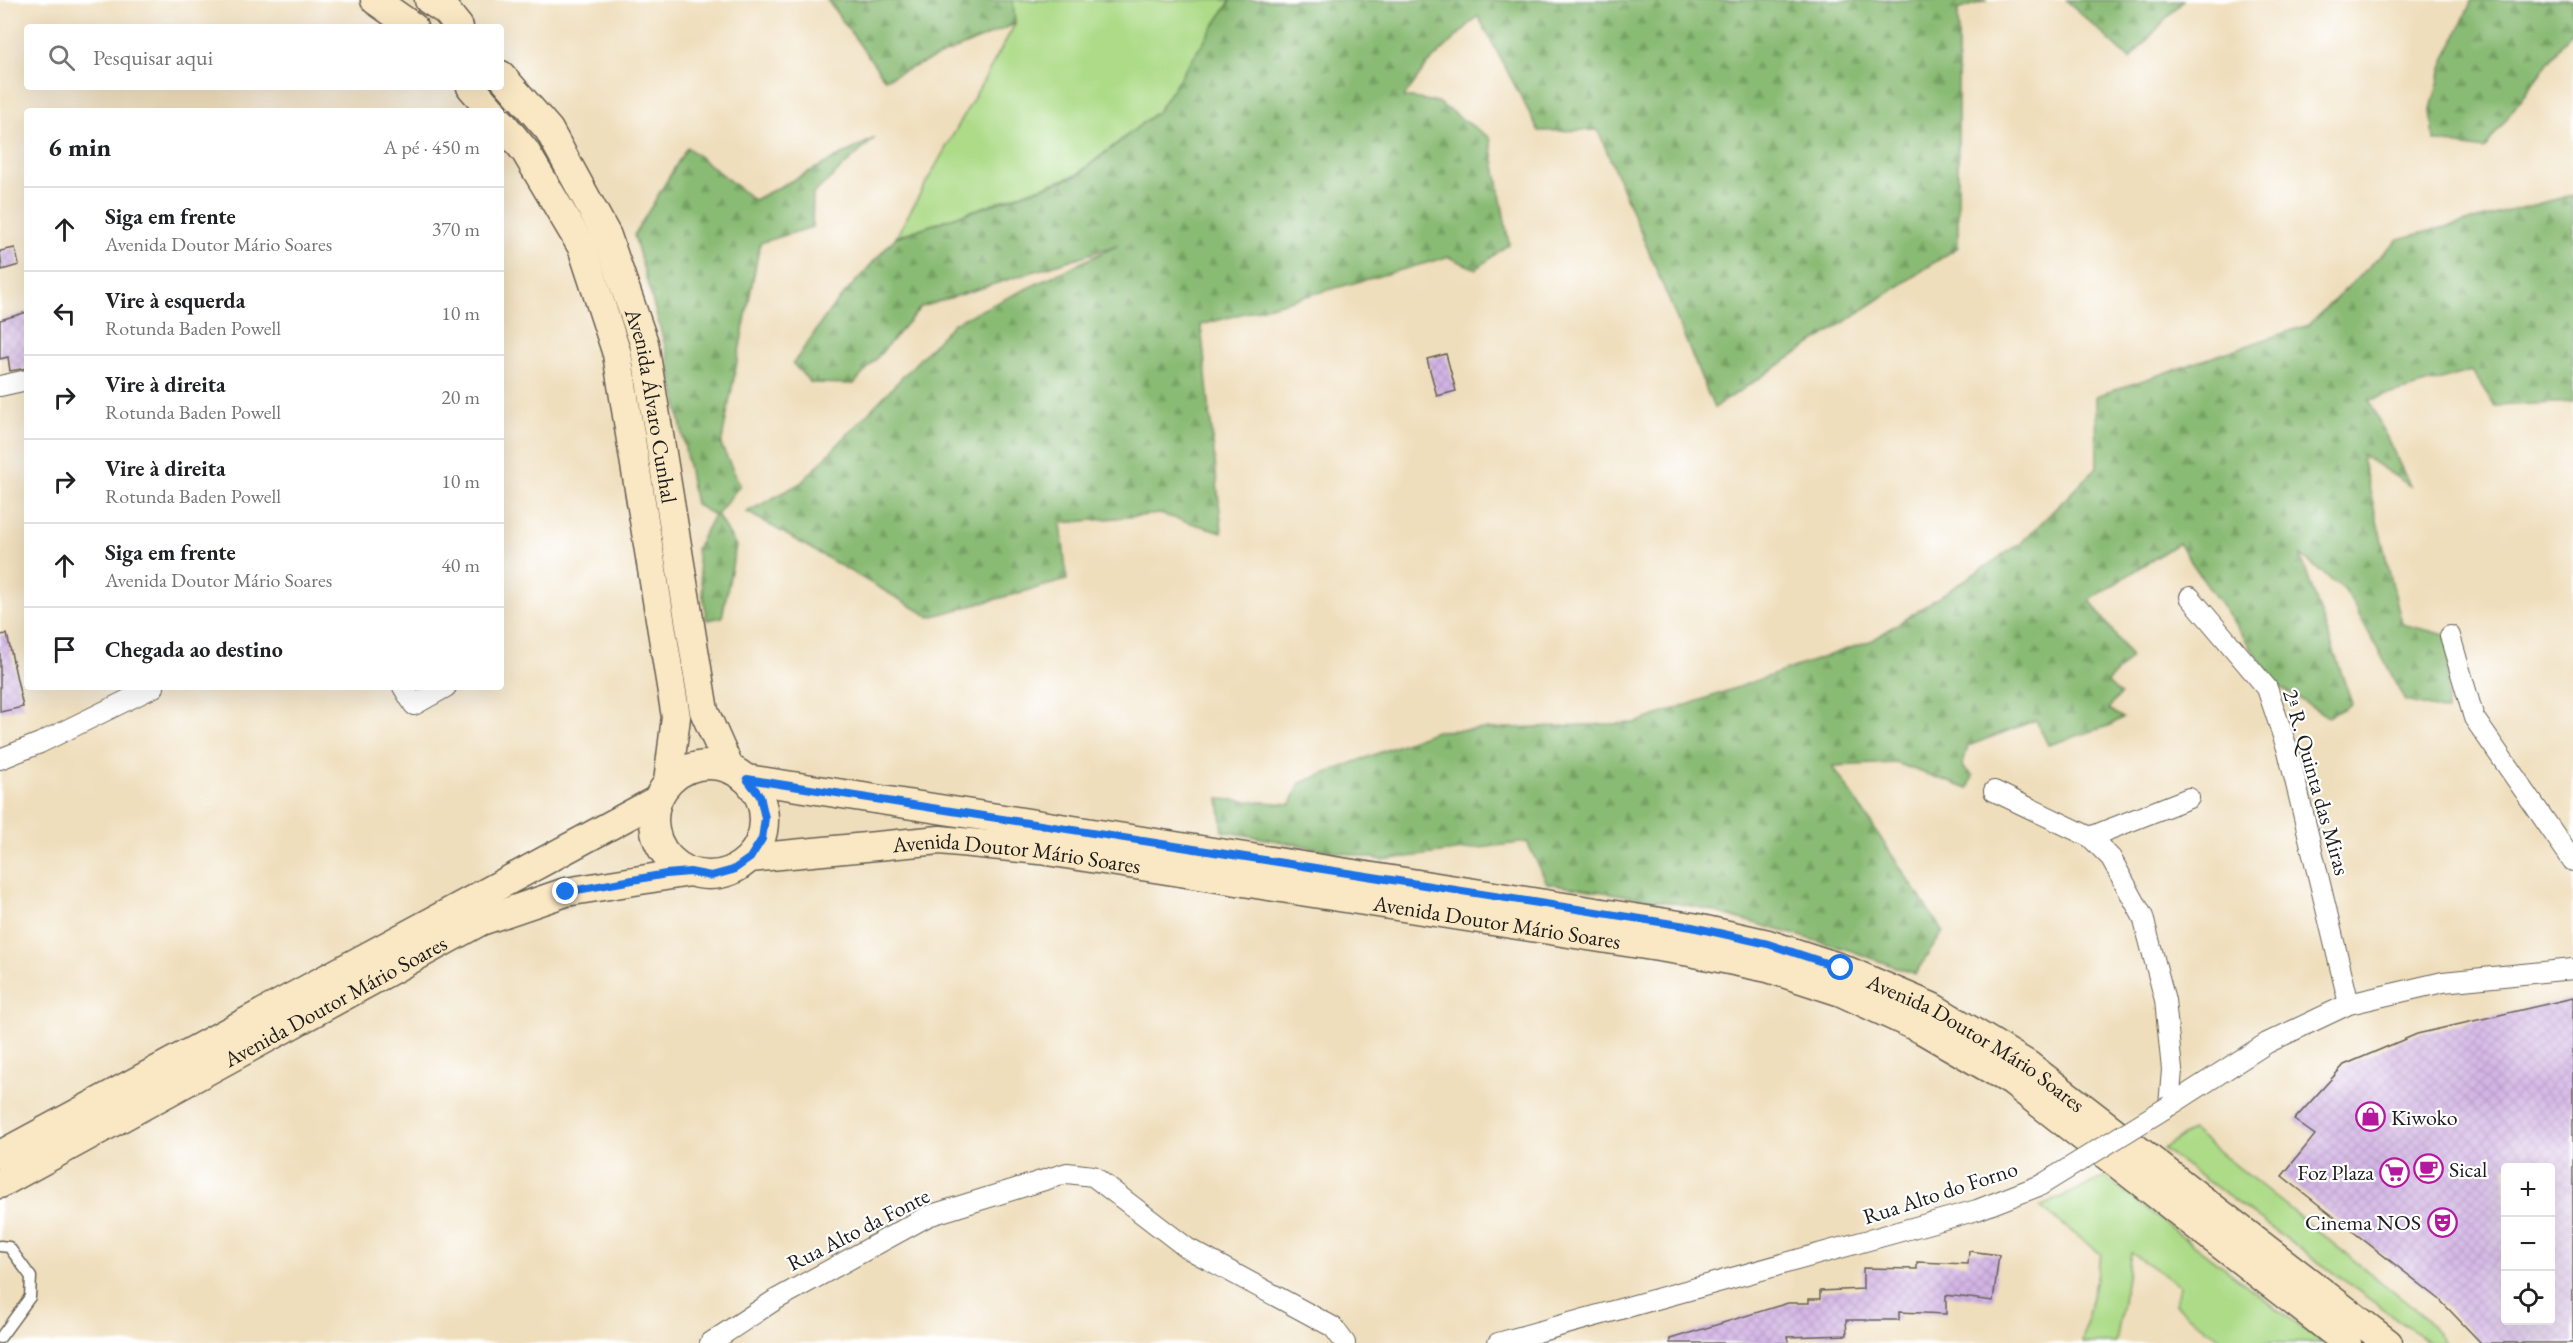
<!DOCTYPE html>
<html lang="pt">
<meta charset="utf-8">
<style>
:root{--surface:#fff;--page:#f6f6f6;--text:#202124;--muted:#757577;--line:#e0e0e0}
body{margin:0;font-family:"EB Garamond",serif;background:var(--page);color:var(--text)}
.controls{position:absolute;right:18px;bottom:18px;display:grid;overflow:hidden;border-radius:6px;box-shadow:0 6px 24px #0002}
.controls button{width:54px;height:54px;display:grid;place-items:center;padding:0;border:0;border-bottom:2px solid var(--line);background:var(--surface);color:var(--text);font:30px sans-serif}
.stop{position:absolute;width:18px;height:18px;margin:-14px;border:4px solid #1a73e8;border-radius:50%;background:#fff}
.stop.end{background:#1a73e8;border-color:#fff;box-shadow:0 2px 6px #0008}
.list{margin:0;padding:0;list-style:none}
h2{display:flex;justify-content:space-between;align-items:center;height:78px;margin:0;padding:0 24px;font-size:26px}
h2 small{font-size:20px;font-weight:400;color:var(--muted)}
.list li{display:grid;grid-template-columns:39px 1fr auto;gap:18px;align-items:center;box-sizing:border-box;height:84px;padding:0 24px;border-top:2px solid var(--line)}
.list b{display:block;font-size:22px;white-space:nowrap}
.list p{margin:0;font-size:20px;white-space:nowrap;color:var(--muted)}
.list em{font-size:20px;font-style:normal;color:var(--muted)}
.icon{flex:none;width:33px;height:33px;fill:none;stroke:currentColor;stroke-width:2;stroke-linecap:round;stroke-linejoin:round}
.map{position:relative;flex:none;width:2573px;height:1343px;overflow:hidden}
.search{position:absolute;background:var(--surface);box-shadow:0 6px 24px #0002;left:24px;top:24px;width:480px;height:66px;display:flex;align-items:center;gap:15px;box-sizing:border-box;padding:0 21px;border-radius:6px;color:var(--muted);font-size:22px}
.panel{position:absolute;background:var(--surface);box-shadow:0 6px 24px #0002;left:24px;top:108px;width:480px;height:582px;border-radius:6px}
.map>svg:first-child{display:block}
</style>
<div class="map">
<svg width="2573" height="1343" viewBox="0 0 2573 1343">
<defs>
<pattern id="forest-firs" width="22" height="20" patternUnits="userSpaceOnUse" patternTransform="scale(1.5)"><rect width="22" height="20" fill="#8abb74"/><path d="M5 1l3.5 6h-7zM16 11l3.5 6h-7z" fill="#76a064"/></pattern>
<pattern id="building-cross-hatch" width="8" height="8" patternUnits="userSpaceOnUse" patternTransform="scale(1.5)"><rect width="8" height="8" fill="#d3b5e5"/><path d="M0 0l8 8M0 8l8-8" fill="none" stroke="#b59bc4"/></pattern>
</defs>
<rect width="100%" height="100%" fill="#fff"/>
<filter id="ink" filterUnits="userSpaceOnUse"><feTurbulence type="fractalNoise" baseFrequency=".0167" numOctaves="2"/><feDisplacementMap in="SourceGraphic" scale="12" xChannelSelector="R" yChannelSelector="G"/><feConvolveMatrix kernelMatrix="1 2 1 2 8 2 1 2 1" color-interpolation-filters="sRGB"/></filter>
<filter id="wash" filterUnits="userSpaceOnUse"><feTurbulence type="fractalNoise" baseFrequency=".008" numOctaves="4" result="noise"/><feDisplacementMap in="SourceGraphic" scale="24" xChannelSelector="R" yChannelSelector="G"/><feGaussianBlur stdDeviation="1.35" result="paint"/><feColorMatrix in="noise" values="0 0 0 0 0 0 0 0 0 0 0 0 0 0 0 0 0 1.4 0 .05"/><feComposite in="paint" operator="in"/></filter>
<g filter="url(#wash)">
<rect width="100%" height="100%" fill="#efdebc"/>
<path fill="#addb88" stroke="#647c52" stroke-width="1.5" d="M1013 0H1231L1158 111 1076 175 896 237 1015 24Z
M2192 1130 2427 1319 2445 1343H2430L2163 1149Z
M2105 1177 2322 1343H2226L2175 1305 2179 1285 2131 1253 2116 1343H2082L2101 1254 2040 1207Z"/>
<path fill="url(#forest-firs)" stroke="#536c48" stroke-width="1.5" d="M827 0H1013L1015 24 885 79Z
M1231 0H1988L1958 10V247L1714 408 1598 130 1539 131 1478 16 1427 65 1404 97 1437 102 1490 138 1509 244 1476 269 1448 257 1201 325 1222 532 1160 514 1061 523 1067 580 930 617 747 512 801 483 954 323 1118 245 921 307 854 384 811 383 793 364 830 310 896 237 1076 176 1158 111Z
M2066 0H2183L2130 59Z
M2472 0H2573V29L2484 149 2434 141 2431 109 2443 65Z
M875 138 813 194 812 227 760 243 721 445 740 485 717 515 736 546 722 617 707 620 696 549 714 515 695 504 669 360 634 235 687 147 754 200Z
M2573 195V402L2495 406 2472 371 2369 400 2410 486 2361 454 2402 624 2450 636 2447 711 2406 701 2346 591 2301 556 2352 704 2328 717 2278 686 2178 543 2090 600 2131 657 2107 682 2120 695 2108 709 2123 718 2108 726 2048 745 2036 720 1968 746 1962 767 1973 776 1968 789 1896 763 1833 766 1943 932 1915 974 1849 950 1698 907 1547 883 1527 842 1383 860 1223 831 1219 799 1291 804 1300 783 1436 731 1635 723 1873 640 2020 544 2097 467 2096 396 2308 325 2398 239Z"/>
<g id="blocks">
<path fill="url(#building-cross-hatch)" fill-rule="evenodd" d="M15 248 19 265 2 270 0 251Z
M27 312V368L10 371 8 357 0 359V320Z
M1446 354 1456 391 1437 396 1427 359Z
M7 634 23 707 0 712V635Z
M2573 998V1343H2481L2439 1299 2282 1176 2315 1135 2294 1120 2344 1065 2417 1034ZM2505 1167H2550V1320H2505Z
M1969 1251 1999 1255 1993 1301 1946 1295V1314L1899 1312V1320H1846L1847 1335 1787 1337 1789 1343H1670V1339L1788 1303H1809V1299H1820V1291L1863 1289V1268L1917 1269V1262L1968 1264Z"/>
</g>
</g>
<g filter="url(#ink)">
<use href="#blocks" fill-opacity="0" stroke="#666054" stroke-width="1.5"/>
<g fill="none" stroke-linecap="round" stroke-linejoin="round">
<defs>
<path id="lane" d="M0 1246 9 1247 31 1277 30 1297 0 1338"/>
<path id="street" d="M0 386 27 380
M2190 597 2267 688 2288 751 2349 1004
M2450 636 2474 718 2573 861
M403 687 414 705 446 687
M0 759 40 743 154 687
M1994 791 2090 837 2111 858 2143 917 2165 1000 2172 1070 2169 1106
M2090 837 2189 798
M2169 1106 2267 1043 2349 1004 2443 982 2573 969
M710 1343 775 1300 928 1216 1067 1173 1093 1176 1187 1248 1333 1327 1345 1343
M1498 1343 1977 1210 2041 1185"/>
<g id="secondary">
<path d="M375 0 413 27"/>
<path d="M429 0 446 11 459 27"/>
<path id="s1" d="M501 75 549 130 607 236 644 343 704 711 729 767"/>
<path d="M471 87 492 111"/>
<path d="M501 122 525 151 582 247 617 354 676 717 668 782"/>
<circle cx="709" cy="820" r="55"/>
<path id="s2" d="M747 779 1692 927 1768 944 1841 968 1932 1007 2028 1065 2388 1343"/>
<path id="s3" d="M750 858 940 840 1040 850 1690 952 1768 968 1841 992 1921 1029 2011 1081 2347 1343"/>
<path d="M0 1155 657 800"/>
<path id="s4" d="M0 1184 481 921 566 892 690 872"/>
</g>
</defs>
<use href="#lane" stroke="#666054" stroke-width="13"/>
<use href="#street" stroke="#666054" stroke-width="22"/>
<use href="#secondary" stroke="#666054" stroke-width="31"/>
<use href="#lane" stroke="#fff" stroke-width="10"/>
<use href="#street" stroke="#fff" stroke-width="20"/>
<use href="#secondary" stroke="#fae7c3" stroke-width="28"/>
<defs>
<path id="street-bridge" d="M2041 1185 2169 1106"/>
</defs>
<use href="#street-bridge" stroke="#666054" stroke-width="22" stroke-linecap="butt"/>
<use href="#street-bridge" stroke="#fff" stroke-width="20"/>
</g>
</g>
<g fill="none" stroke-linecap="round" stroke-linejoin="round" filter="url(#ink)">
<path stroke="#1a73e8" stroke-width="8" d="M566 892 666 874 690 872 711 876 733 870 750 858 762 839 765 818 760 796 747 779 1692 927 1768 944 1841 968"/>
</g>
<defs>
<symbol id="shop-ring" viewBox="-11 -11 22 22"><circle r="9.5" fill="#fff" stroke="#b5179e" stroke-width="1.5"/><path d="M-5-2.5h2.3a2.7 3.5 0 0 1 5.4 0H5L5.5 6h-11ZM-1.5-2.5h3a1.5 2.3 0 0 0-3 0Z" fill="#b5179e"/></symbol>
<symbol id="cafe-ring" viewBox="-11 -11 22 22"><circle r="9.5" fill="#fff" stroke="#b5179e" stroke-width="1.5"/><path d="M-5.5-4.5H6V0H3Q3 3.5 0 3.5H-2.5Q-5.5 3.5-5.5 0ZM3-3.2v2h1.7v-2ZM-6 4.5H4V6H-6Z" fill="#b5179e"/></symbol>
<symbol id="supermarket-ring" viewBox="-11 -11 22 22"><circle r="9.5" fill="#fff" stroke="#b5179e" stroke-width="1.5"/><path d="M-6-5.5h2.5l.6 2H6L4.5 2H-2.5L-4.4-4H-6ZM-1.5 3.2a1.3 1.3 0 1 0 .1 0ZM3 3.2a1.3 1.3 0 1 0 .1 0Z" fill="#b5179e"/></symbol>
<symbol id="theatre-ring" viewBox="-11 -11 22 22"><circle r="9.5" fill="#fff" stroke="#b5179e" stroke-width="1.5"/><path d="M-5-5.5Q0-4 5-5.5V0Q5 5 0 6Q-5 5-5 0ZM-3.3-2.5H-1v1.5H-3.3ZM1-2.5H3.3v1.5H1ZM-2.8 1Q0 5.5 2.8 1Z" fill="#b5179e"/></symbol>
</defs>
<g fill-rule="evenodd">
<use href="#shop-ring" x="2354" y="1100" width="33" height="33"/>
<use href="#cafe-ring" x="2412" y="1152" width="33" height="33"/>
<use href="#supermarket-ring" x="2378" y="1156" width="33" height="33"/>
<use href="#theatre-ring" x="2426" y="1206" width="33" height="33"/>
</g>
<g text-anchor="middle" stroke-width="4.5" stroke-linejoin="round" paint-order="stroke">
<g font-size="22" fill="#1c1c1c" stroke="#fff">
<text dy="8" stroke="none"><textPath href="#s1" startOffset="370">Avenida Álvaro Cunhal</textPath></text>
<text transform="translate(2317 782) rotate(74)" y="8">2ª R. Quinta das Miras</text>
<text dy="8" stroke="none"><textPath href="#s3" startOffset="268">Avenida Doutor Mário Soares</textPath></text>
<text dy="8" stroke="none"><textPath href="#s3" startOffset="754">Avenida Doutor Mário Soares</textPath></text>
<text dy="8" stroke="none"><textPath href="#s4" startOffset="382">Avenida Doutor Mário Soares</textPath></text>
<text dy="8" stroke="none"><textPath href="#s2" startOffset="1266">Avenida Doutor Mário Soares</textPath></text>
<text transform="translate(1940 1192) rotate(-18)" y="8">Rua Alto do Forno</text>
<text transform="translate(858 1229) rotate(-27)" y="8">Rua Alto da Fonte</text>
</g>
<g font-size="22" fill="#1c1c1c" stroke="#fff" text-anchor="start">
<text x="2391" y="1125">Kiwoko</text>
<text x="2449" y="1177">Sical</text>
<text x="2374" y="1180" text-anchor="end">Foz Plaza</text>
<text x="2421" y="1230" text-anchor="end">Cinema NOS</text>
</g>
</g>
</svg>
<div class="controls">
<button>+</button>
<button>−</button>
<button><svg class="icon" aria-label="locate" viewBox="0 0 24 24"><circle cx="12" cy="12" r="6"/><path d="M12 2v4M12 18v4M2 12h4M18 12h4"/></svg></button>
</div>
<div class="stop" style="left:1841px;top:968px"></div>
<div class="stop end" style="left:566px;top:892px"></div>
<div class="search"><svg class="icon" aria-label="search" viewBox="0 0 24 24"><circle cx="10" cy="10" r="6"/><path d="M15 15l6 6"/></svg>Pesquisar aqui</div>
<section class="panel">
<h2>6 min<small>A pé · 450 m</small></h2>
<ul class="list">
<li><svg class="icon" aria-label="ahead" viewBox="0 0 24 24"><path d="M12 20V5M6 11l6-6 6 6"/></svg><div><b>Siga em frente</b><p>Avenida Doutor Mário Soares</p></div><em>370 m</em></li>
<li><svg class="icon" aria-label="left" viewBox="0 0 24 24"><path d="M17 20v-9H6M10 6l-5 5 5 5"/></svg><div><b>Vire à esquerda</b><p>Rotunda Baden Powell</p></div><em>10 m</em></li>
<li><svg class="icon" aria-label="right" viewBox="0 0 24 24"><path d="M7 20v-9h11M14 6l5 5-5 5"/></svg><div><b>Vire à direita</b><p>Rotunda Baden Powell</p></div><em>20 m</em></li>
<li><svg class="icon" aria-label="right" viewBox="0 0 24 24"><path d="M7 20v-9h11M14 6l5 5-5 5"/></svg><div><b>Vire à direita</b><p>Rotunda Baden Powell</p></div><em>10 m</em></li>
<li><svg class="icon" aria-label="ahead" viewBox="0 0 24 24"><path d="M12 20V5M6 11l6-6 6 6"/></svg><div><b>Siga em frente</b><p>Avenida Doutor Mário Soares</p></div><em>40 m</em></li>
<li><svg class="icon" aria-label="arrive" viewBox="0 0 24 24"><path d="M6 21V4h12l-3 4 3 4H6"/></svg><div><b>Chegada ao destino</b></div></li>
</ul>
</section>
</div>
